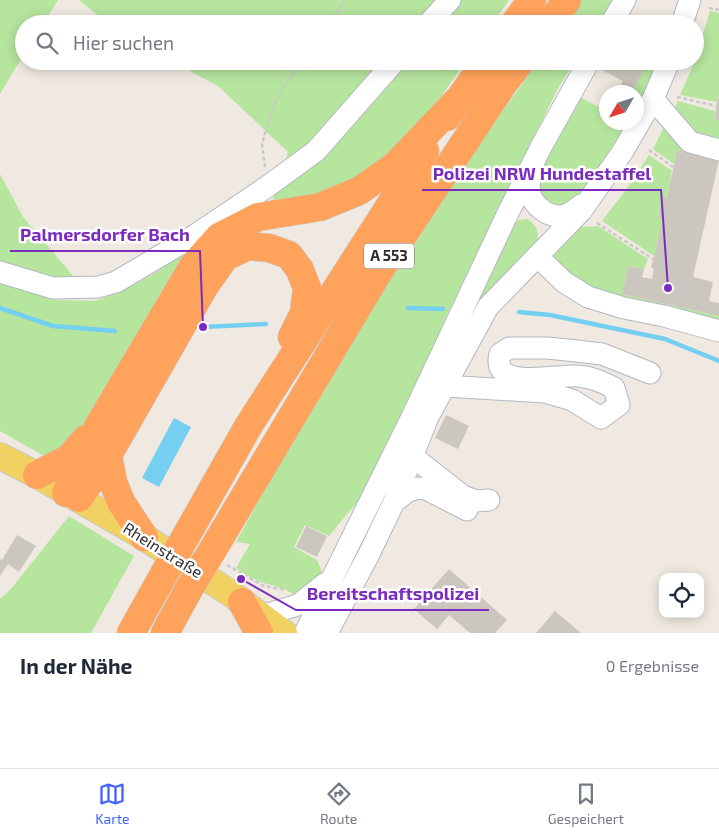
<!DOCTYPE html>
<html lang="de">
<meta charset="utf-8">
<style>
:root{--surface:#fff;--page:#f6f6f7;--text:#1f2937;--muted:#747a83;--line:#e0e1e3;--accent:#4264fb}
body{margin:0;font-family:"Exo 2",sans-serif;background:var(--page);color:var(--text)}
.controls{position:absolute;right:15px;bottom:15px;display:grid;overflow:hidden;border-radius:10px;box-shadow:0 2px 12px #0003}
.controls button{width:45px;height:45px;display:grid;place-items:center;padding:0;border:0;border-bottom:1px solid var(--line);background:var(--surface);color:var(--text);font:25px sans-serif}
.compass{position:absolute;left:599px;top:85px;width:45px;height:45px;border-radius:50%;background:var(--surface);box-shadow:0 2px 12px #0003;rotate:231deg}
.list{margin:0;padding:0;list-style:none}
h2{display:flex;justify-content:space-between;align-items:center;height:65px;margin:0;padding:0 20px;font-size:21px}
h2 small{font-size:16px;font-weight:400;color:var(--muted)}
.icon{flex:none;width:28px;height:28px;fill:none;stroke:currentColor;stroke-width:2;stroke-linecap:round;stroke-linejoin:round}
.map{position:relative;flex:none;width:719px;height:633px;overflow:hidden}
.search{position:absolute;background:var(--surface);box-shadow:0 2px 12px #0003;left:15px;right:15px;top:15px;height:55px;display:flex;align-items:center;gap:12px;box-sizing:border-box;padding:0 18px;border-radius:28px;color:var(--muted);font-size:19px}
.sheet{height:135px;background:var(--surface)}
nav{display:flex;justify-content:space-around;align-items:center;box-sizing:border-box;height:70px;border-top:1px solid var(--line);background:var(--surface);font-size:14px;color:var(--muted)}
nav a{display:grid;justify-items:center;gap:2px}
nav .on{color:var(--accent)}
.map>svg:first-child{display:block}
</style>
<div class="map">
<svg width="719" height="633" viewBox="0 0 719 633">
<rect width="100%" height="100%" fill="#efe9e1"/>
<path fill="#b6e59e" d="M0 0H58L43 24H24V54L0 94Z
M79 0H509L492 24H109Z
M581 0H612L598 24H564Z
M710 11 719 13V94L717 102 680 95 695 61Z
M171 61H466L422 124 364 180 270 210 288 152 218 86Z
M538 61H575L557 90 445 319 425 367 363 495 329 536 305 525 294 547 317 560 322 572 312 588 294 595C285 587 272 586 261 582 252 578 244 574 236 568L250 544 236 542 324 383 359 327 487 134Z
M649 61H662L646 100 637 95 636 92H632Z
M578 96 606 111V122L628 123 585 193 566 208 545 206 534 178Z
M678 101 715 111 714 119 719 120V138L696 132 674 109Z
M665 125 719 160 677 150 674 164 653 149Z
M649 155 672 171 667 198H663L658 218 663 219 654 256 602 221 628 187Z
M0 174 23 217 74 277 39 278 0 264Z
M528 219C538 227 540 233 536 245L444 364 512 226 519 220Z
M598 226 648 259 644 269 628 266 622 294 719 316V328L612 301 549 260 580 227Z
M197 243 71 452 44 456 0 431V283L58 300 95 301 124 290 152 275Z
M69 516 134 556 91 633H0V599L11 589Z"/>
<path fill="#75cff0" d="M174 418 191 427 159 487 142 478Z"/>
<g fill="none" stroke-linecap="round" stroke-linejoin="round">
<path stroke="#75cff0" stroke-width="4.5" d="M0 308 53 326 115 331
M408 308 443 309
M519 312 550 315 665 339 719 361
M203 327 266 324"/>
</g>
<path fill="#cbc7bf" d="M607 61H630L633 63 634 61H649L632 92 620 86 623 81 602 70Z
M718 98H719V120L714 119Z
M677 150 719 160 693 277 713 282 709 301 719 303V316L622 294 628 266 644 269 642 277 652 279 654 268H651L663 219 658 218 663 197 667 198Z
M446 415 469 426 458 449 435 438Z
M306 526 327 536 317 557 296 547Z
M17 535 36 546 19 572 8 564 0 576V559L2 560Z
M449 569 507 620 495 633H470L449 615 437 629 414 609Z
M555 611 581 633H536Z"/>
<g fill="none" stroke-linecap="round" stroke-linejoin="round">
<defs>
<path id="minor" d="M428 24 450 0
M611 24 625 0
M682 24 690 0
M653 99 690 142 719 150
M531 170C530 178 528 186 530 194 534 206 548 217 560 216 568 216 575 210 581 205
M537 256 564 282 588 297 624 308 664 316 719 331
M0 272 53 288 98 287 116 282 197 234 268 186 316 151 395 61
M433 383 445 386 545 392 572 400 601 418 619 405 614 388C602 382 592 377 578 376 557 374 490 392 500 354L509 348H547L577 351 602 354 650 373
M400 451 412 456 463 496 476 501 489 500
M394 502 407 492 418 488 426 489 467 510
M261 616 298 605 326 583
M305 633 411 419 507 215 542 145 589 61
M327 633 369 554 394 502 428 417 488 307 582 210 623 151 653 99 669 61"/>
<path id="major" d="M0 456 37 475 144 537 230 593 284 633"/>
<path id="highway" d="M514 24 532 0
M549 24 567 0
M447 117 486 61
M108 455 113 482 121 502 144 537
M37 475 68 459 86 439
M66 493 99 425 194 265 219 237 258 217 320 207 359 191 396 165 457 101
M79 498 108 455 204 287 225 257 248 246 269 248 289 255 300 270 307 288 304 313 292 337
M186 536 249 425 425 151
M212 551 376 276 504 83 521 61
M242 602 259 633
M131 633 164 574
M165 633 189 589"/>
</defs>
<use href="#minor" stroke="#b4b7c1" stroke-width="23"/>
<use href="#major" stroke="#c9c9c9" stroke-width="28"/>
<use href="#highway" stroke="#c9c9c9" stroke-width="29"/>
<path stroke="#c9c9c9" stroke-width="2.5" stroke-dasharray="4 2.5" stroke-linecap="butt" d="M709 8 719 10
M330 24 344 0
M677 97 716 106
M649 150 673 167
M265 167 262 144 272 109 284 86 303 61
M597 223 653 259
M227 565 264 586 286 590"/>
<use href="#minor" stroke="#fff" stroke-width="21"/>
<use href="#major" stroke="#f2d163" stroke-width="26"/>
<use href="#highway" stroke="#ffa35c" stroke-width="28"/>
<defs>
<path id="highway-bridge" d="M164 574 186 536
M189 589 212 551"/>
</defs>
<use href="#highway-bridge" stroke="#c9c9c9" stroke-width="29" stroke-linecap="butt"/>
<use href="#highway-bridge" stroke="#ffa35c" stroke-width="28"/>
</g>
<g text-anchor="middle" stroke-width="5" stroke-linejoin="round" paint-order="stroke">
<rect fill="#fff" stroke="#6d6d6d" stroke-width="1" x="364" y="243.5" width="50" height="25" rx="4"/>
<g font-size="15" font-weight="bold" fill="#2e2e2e">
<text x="389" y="261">A 553</text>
</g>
<g font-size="16" fill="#2e2e2e" stroke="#fff">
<text transform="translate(163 550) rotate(32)" y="6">Rheinstraße</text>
</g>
</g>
<path fill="none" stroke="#7b2cbf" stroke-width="2" d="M668 288L661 190H422M203 327L200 251H10M241 579L296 610H489"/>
<g fill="#7b2cbf" stroke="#fff" stroke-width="2">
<circle cx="668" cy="288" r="5"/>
<circle cx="203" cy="327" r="5"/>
<circle cx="241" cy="579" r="5"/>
</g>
<g font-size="18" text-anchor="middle" font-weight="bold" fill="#7b2cbf" stroke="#fff" stroke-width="5" stroke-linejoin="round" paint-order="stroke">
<text x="542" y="180">Polizei NRW Hundestaffel</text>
<text x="105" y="241">Palmersdorfer Bach</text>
<text x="393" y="600">Bereitschaftspolizei</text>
</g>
</svg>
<div class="controls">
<button><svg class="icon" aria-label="locate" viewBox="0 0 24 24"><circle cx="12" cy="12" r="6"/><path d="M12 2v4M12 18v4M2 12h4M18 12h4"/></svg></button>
</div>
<svg class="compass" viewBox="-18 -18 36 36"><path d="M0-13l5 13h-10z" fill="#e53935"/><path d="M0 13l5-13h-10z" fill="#747a83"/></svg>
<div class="search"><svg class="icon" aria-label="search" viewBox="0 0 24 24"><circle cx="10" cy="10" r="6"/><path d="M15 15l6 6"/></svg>Hier suchen</div>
</div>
<section class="sheet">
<h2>In der Nähe<small>0 Ergebnisse</small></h2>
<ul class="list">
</ul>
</section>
<nav>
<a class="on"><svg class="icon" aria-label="map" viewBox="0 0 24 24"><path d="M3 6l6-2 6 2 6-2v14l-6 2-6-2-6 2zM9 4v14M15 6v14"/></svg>Karte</a>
<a><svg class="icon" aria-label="directions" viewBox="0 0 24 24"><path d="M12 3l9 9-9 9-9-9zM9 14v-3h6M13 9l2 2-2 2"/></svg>Route</a>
<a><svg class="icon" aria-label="saved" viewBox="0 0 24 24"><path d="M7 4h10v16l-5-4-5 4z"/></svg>Gespeichert</a>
</nav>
